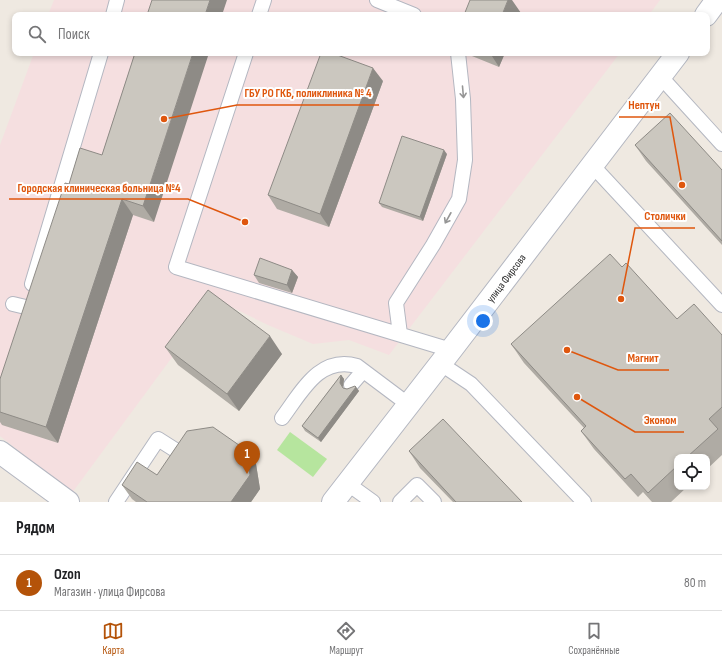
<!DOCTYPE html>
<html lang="ru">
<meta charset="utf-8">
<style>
:root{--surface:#fff;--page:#f2f2f2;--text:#202124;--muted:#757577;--line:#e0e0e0;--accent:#b45309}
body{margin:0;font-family:"Sofia Sans Condensed",sans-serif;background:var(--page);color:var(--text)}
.controls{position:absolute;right:12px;bottom:12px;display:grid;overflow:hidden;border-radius:8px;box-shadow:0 2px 6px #0003}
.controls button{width:36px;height:36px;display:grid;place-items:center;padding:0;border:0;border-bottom:1px solid var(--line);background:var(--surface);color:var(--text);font:20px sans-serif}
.you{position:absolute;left:483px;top:321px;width:14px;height:14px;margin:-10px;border:3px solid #fff;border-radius:50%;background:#1a73e8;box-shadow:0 0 0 6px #1a73e833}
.badge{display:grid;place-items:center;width:26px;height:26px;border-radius:50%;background:var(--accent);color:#fff;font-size:13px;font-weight:700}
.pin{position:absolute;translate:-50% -33px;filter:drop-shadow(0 1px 2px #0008)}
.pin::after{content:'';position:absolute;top:21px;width:14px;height:12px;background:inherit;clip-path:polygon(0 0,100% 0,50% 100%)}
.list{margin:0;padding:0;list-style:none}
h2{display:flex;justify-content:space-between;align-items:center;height:52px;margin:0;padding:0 16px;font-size:17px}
h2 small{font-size:13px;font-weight:400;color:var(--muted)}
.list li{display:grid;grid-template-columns:26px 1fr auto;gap:12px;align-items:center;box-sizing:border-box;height:56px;padding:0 16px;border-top:1px solid var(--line)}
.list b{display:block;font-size:15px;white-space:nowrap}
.list p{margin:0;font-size:13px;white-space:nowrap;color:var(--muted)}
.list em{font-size:13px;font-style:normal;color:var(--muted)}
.icon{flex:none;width:22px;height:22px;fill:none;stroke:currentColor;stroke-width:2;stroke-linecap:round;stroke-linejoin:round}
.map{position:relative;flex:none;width:722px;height:502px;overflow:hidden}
.search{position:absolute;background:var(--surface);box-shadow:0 2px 6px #0003;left:12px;right:12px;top:12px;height:44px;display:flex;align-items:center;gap:10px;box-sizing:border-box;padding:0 14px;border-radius:8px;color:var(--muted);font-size:15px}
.sheet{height:108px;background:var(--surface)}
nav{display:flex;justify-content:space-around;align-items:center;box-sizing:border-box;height:56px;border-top:1px solid var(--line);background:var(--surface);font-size:11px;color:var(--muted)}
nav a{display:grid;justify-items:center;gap:2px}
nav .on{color:var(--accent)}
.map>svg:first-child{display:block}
</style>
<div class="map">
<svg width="722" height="502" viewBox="0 0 722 502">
<rect width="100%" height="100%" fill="#efe9e1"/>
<path fill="#f5dfe0" d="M54 0H660L649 15H48Z
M34 53H620L389 355 349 340 313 344 268 325 215 299 72 493 0 436V145Z"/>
<path fill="#b6e59e" d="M290 432 327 459 313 477 277 450Z"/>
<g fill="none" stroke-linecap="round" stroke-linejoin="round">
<defs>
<path id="lane" d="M377 0 414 15
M113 15 117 0
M259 15 264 0
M246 53 176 267 451 350
M660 76 722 144
M592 165 722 305
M32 284 101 53
M13 304 34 309
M400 334 396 303 433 245 459 199 465 160 463 99 458 53
M441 364 471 384 584 502
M351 385 363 371
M282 418C301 393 319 355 357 366L409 405
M348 484 373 502
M116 502 158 439 180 453
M400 502 417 485 434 502"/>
<path id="street" d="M706 15 717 0
M0 452 68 502
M333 502 451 350 678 53"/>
</defs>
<use href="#lane" stroke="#b4b7c1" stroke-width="16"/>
<use href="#street" stroke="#b4b7c1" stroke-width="24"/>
<use href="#lane" stroke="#fff" stroke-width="14"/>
<use href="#street" stroke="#fff" stroke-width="22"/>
</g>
<path fill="#afaba4" d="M135 53 154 222 133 215 58 443 2 425 0 422V379L69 184 102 155Z
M466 53H505L499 67 467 54Z
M383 81 329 227 277 209 268 195Z
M635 145 722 170V245L646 161Z
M447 154 423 221 382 207 379 203Z
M622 267 677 319 722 335V455L707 469V457H677V487H687L671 502H652L643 492 638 497 594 449 581 431 584 428 524 363 511 344Z
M292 270 298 277 292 293 259 283 254 275Z
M165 347 282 354 239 411 178 365Z
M341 375 344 379 343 388 347 389 356 387 359 391 321 442 305 431 302 426Z
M409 451 522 502H453L420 468Z
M256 464 260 489 251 502H136L132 499 122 485 157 475Z"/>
<path fill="#8e8b86" d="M210 0H227L222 15H205Z
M508 0H512L521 13 520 15H502Z
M193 53H209L154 222 143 206Z
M490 53H505L499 67Z
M373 68 383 81 329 227 320 214Z
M444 150 447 154 423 221 420 217Z
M122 199 133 215 58 443 46 427Z
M292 270 298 277 292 293 287 285Z
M270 336 282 354 239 411 227 394Z
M341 375 344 379 343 387 340 383Z
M356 387 359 391 321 442 318 438Z
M246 450 256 464 260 489 251 502H231Z"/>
<path fill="#cbc7bf" stroke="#8e8b86" d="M152 0H210L205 15H147Z
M470 0H508L502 15H464Z
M135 53H193L143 206 122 199 46 427 0 412V379L65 183 69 184 80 148 102 155Z
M321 53H332L373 68 320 214 268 195Z
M670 113 722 170V241L635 145Z
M402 136 444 150 420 217 379 203Z
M610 254 622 267 626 263 677 319 694 304 722 335V407L709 419 718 429 687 457H677V466L648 493 631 474 625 479 581 431 586 426 511 344Z
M260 258 292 270 287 285 254 275Z
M208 290 270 336 227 394 165 347Z
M341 375 340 383 343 388 347 389 355 386 356 387 318 438 302 426Z
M443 419 522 502H456L409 451Z
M213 427 246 450 250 475 231 502H147L122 485 137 462 157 475 187 431Z"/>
<defs><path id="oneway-shaft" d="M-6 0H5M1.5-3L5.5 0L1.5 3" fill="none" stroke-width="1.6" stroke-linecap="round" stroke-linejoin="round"/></defs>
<g stroke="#969696">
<use href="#oneway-shaft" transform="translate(463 92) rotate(85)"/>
<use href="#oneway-shaft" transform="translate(448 218) rotate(119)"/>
</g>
<g text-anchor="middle" stroke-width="4" stroke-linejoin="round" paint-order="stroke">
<g font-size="11" fill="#2e2e2e" stroke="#fff">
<text transform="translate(506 278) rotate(-53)" y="4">улица Фирсова</text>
</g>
</g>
<path fill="none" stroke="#df570e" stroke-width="1.5" d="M164 119L237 105H379M682 185L670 117H619M245 222L188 199H9M621 299L635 228H695M567 350L618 370H669M577 397L635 432H684"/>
<g fill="#df570e" stroke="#fff" stroke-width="1.5">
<circle cx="164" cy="119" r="4"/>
<circle cx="682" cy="185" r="4"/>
<circle cx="245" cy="222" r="4"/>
<circle cx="621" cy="299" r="4"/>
<circle cx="567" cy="350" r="4"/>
<circle cx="577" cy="397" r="4"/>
</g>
<g font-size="12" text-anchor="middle" font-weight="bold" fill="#df570e" stroke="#fff" stroke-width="4" stroke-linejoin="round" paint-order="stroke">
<text x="308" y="97">ГБУ РО ГКБ, поликлиника № 4</text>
<text x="644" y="109">Нептун</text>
<text x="99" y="192">Городская клиническая больница №4</text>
<text x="665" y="220">Столички</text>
<text x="643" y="362">Магнит</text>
<text x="660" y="424">Эконом</text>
</g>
</svg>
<div class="controls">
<button><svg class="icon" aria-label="locate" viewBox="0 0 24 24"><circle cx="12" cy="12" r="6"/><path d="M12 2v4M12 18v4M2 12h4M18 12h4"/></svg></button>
</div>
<div class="you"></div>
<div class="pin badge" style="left:247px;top:474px">1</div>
<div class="search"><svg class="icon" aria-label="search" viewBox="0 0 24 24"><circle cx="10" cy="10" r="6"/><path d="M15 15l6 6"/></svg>Поиск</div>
</div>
<section class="sheet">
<h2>Рядом<small></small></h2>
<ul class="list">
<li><span class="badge">1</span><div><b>Ozon</b><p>Магазин · улица Фирсова</p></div><em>80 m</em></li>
</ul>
</section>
<nav>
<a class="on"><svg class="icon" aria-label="map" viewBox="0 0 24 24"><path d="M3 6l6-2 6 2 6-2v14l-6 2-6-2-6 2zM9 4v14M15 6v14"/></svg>Карта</a>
<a><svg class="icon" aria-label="directions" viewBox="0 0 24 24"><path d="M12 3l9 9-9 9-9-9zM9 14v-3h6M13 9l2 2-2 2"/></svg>Маршрут</a>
<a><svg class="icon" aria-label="saved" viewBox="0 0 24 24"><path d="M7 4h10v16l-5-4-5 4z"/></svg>Сохранённые</a>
</nav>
